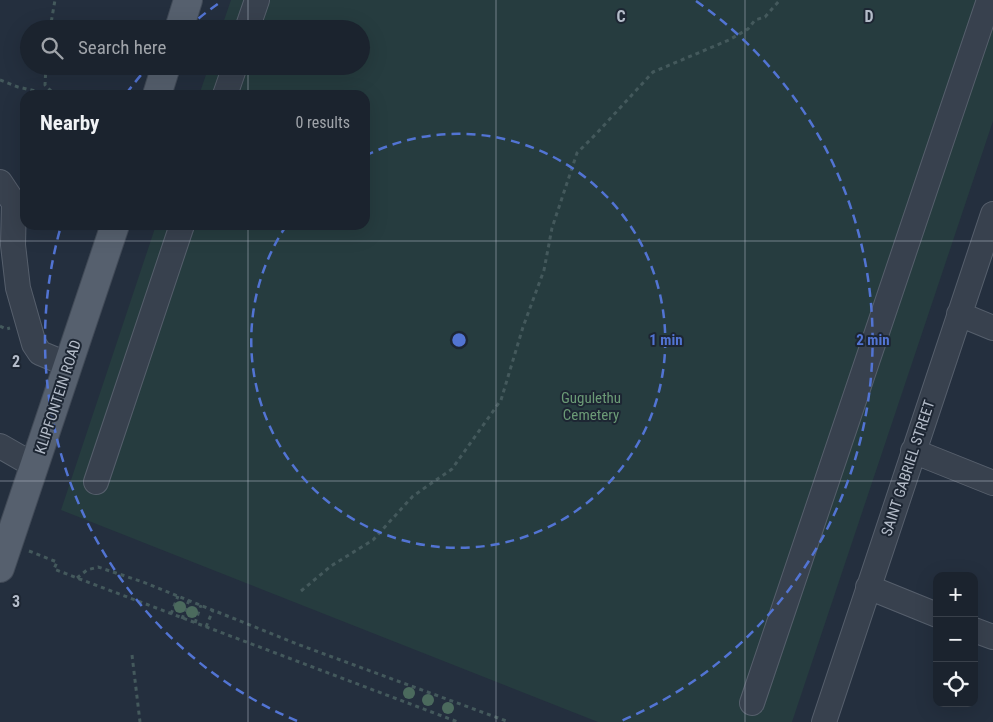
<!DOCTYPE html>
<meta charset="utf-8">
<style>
:root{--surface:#1b232e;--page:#282f3a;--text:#f1f3f6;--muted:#a0a4aa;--line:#39404a}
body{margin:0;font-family:"Roboto Condensed",sans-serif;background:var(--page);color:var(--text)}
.controls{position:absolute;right:15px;bottom:15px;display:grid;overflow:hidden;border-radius:10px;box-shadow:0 5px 20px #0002}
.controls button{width:45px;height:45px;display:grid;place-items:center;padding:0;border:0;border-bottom:1px solid var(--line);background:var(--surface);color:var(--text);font:25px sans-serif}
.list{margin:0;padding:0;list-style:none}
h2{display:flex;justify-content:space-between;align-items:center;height:65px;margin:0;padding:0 20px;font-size:21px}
h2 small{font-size:16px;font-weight:400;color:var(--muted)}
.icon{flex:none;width:28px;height:28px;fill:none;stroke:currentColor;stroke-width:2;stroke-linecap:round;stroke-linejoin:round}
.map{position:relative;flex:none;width:993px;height:722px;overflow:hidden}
.search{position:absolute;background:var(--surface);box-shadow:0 5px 20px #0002;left:20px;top:20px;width:350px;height:55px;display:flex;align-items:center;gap:12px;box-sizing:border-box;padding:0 18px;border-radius:28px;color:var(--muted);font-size:19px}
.panel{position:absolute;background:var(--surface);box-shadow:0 5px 20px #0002;left:20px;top:90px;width:350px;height:140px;border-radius:15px}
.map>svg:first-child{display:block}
</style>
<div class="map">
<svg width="993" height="722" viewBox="0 0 993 722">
<rect width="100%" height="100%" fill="#242f3e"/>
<path fill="#263c3f" d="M231 0H993V121L792 722H598L61 510 156 225H365V95H199L209 66H361V29H221Z"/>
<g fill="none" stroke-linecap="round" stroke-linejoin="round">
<defs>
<path id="minor" d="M247 29 257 0
M225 95 235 66
M0 182 14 203 13 245 18 288 34 344 40 353 69 365
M959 314 993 328
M0 446 35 466
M913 451 993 483
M96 482 182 225
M868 587 937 615
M974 630 993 637
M752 703 989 0
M824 722 993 214"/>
<path id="major" d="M179 29 188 0
M157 95 166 66
M0 568 115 225"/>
</defs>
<use href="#minor" stroke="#565f6c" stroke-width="26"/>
<use href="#major" stroke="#414a57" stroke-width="30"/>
<path stroke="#44595c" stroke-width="3" stroke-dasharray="4 4" stroke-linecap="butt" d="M50 29 55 0
M46 66 45 85 53 93V94
M0 80 18 87 53 95
M0 326 6 329 10 328
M29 551 57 562 54 569 77 578 458 722
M77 578 87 570 98 567 143 582 297 644 509 722
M301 591 331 566 373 540 413 496 452 469 501 400 523 327 544 270 552 228 577 153 596 134 653 72 729 40 748 29 755 20 765 17 780 0
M171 614 178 596
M182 619 189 600
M195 623 201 605
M206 627 213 610
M132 655 140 722"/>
<use href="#minor" stroke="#38414e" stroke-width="24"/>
<use href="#major" stroke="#56606e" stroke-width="28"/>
</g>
<g fill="#4b6a5d">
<circle cx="180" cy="607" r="6"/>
<circle cx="192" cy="612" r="6"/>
<circle cx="409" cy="693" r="6"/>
<circle cx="428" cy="700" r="6"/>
<circle cx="448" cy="708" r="6"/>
</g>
<path fill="none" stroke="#b4bcc9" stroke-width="1" stroke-opacity="0.55" d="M248 0V29M496 0V722M745 0V722M248 66V95M248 225V722M0 241H993M0 481H993"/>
<g fill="none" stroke="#5274d3" stroke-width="2.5" stroke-dasharray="9 6">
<path d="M365 156A207 207 0 1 1 286 226"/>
<path d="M297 721A414 414 0 0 1 61 226M126 94A414 414 0 0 1 147 68M187 28A414 414 0 0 1 222 1M696 1A414 414 0 0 1 621 721"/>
</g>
<g text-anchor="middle" stroke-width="4" stroke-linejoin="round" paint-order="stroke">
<g font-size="15" fill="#b4bcc9" stroke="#1d2633">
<text transform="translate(58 397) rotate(-72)" y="5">KLIPFONTEIN ROAD</text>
<text transform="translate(908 468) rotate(-72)" y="5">SAINT GABRIEL STREET</text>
</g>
<g font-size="15" fill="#6b9a76" stroke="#1d2633">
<text x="591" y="403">Gugulethu<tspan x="591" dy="17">Cemetery</tspan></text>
</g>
</g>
<g font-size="16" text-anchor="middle" font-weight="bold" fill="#b4bcc9" stroke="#1d2633" stroke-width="4" stroke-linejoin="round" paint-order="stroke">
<text x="621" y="22">C</text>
<text x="869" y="22">D</text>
<text x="16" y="367">2</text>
<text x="16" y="607">3</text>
</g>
<circle cx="459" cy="340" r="8" fill="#5274d3" stroke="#1d2633" stroke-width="2.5"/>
<g font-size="15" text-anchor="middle" font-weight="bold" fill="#5274d3" stroke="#1d2633" stroke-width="4" stroke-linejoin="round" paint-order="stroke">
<text x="666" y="345">1 min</text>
<text x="873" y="345">2 min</text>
</g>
</svg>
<div class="controls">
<button>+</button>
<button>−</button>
<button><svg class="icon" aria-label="locate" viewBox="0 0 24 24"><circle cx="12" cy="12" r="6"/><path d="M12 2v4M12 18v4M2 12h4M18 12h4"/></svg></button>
</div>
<div class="search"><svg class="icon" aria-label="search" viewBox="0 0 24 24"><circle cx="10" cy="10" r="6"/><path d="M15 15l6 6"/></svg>Search here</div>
<section class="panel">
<h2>Nearby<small>0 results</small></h2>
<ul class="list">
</ul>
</section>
</div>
